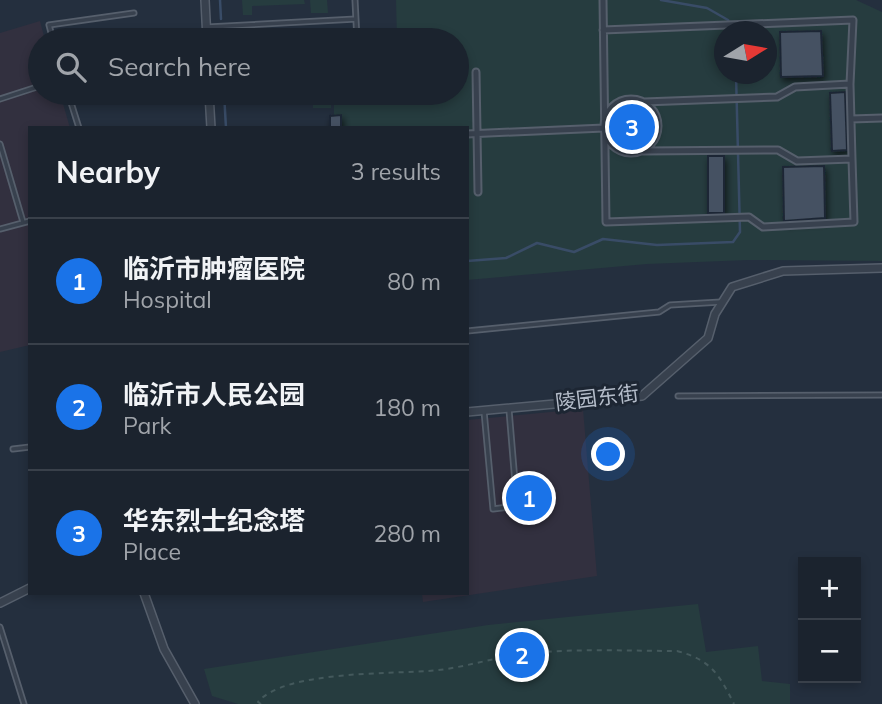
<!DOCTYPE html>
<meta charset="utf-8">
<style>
:root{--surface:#1b232e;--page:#242b36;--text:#f1f3f6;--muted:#a0a4aa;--line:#39404a;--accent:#1a73e8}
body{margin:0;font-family:Mulish,"Noto Sans SC",sans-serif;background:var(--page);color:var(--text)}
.controls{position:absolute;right:21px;bottom:21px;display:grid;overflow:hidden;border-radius:0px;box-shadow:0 4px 10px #0003}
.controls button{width:63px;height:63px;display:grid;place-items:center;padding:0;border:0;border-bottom:2px solid var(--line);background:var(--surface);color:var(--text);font:35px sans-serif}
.compass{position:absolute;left:714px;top:21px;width:63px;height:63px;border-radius:50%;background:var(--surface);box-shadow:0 4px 10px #0003;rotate:79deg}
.you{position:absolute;left:609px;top:455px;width:24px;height:24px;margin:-18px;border:5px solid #fff;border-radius:50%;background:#1a73e8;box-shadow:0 0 0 10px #1a73e833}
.badge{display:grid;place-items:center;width:46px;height:46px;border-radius:50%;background:var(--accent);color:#fff;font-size:23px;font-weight:700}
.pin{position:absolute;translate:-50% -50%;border:4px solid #fff;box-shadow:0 2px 7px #0006}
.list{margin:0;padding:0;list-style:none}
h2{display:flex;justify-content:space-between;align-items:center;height:91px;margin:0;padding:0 28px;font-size:30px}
h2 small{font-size:23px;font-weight:400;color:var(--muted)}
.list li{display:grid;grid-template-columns:46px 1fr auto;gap:21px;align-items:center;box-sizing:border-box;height:126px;padding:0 28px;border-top:2px solid var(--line)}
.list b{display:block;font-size:26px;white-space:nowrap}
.list p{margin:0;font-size:23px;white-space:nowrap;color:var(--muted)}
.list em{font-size:23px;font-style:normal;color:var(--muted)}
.icon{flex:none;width:38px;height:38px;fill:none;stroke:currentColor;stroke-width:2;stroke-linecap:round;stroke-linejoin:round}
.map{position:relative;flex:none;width:882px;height:704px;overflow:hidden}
.search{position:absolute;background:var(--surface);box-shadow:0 4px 10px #0003;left:28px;top:28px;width:441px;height:77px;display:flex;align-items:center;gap:18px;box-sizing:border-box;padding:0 24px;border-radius:38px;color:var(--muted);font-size:26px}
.panel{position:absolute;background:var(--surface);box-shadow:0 4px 10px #0003;left:28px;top:126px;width:441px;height:469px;border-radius:0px}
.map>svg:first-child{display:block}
</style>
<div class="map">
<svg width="882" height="704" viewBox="0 0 882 704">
<defs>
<filter id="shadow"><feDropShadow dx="2" dy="4" stdDeviation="3.5" flood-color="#0009"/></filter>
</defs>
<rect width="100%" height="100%" fill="#242f3e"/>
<path fill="#32303f" d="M40 21 45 40H40V93H60L70 128H30V345L0 352V33Z
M583 409 597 576 423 602 422 593H467V420Z"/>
<path fill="#263c3f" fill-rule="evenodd" d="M242 0H304L305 4 252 6V15H243Z
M310 0H327L328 13H311Z
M396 0H856L882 12V261L748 260 647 264 467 280V128H341V116H334V93H457V40H397ZM724 32H766V74H724Z
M313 93H331V108H313Z
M698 604 706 652 758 646 762 681 790 684V704H238L212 696 204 669 488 625Z"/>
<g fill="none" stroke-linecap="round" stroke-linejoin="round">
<path stroke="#394c67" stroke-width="2.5" d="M220 0 221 19
M661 0 707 8 728 20 732 32
M222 33V40
M224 93 226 128
M467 261 506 258 537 243 574 252 603 239 657 245 733 242 740 232 736 74"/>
</g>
<path fill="#455162" stroke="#1f2835" stroke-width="2" filter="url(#shadow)" d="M821 31 823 76 781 77 780 32Z
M845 92 847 150 832 151 830 93Z
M341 115V128H330V116Z
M708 156H724V213H708Z
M824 166 825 218 784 221 783 167Z"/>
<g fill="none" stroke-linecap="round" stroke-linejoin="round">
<defs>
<path id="service" d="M355 0 357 40
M208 27 356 19
M53 40 49 25 134 13
M68 93 79 128
M0 99 37 87
M0 144 23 222
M0 229 30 221
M467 331 659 312 670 305 721 302
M678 396 882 395
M484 411 493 509 517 506 509 410
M13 449 30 447
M0 627 24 704"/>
<path id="pedestrian" d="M603 0 606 222 749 217 763 227 854 222 852 159
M603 30 853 20 850 84
M476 72 478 192
M604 126a27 27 0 1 1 54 0a27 27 0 1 1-54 0Z
M851 119 882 118
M467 134 604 128
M643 151 778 150 797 161 852 159 850 84 795 87 777 97 644 102"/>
<path id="minor" d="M205 0 207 40
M209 93 211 128
M467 412 642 396 708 338 715 314 732 287 783 271 882 268
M144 593 164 649 195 704
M0 603 30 588"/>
</defs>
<use href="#service" stroke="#565f6c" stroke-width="7"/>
<use href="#pedestrian" stroke="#565f6c" stroke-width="9"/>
<use href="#minor" stroke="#565f6c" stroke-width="10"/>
<path stroke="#44595c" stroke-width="2" stroke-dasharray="5 5" stroke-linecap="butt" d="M621 101 625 112
M642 117 653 110
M645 136 653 142
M625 153 626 142
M261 704 258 702C284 671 388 674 428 671 460 669 491 658 522 654 573 648 627 651 677 651 711 660 719 674 734 704"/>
<use href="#service" stroke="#38414e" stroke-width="3.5"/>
<use href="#pedestrian" stroke="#38414e" stroke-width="5"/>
<use href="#minor" stroke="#38414e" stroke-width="7"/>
</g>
<g text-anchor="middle" stroke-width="6" stroke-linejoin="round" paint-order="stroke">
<g font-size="21" fill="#b4bcc9" stroke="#1d2633">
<text transform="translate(597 398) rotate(-7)" y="7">陵园东街</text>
</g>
</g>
</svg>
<div class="controls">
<button>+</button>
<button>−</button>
</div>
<svg class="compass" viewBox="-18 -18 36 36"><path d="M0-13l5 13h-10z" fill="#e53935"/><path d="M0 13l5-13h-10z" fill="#a0a4aa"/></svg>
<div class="you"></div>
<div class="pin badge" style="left:529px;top:498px">1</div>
<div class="pin badge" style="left:522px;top:655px">2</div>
<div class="pin badge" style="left:632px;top:127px">3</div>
<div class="search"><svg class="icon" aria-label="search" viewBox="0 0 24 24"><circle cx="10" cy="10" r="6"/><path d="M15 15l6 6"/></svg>Search here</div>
<section class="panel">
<h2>Nearby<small>3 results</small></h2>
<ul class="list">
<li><span class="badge">1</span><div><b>临沂市肿瘤医院</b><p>Hospital</p></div><em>80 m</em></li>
<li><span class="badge">2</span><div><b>临沂市人民公园</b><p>Park</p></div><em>180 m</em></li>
<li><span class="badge">3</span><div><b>华东烈士纪念塔</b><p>Place</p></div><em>280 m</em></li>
</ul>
</section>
</div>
